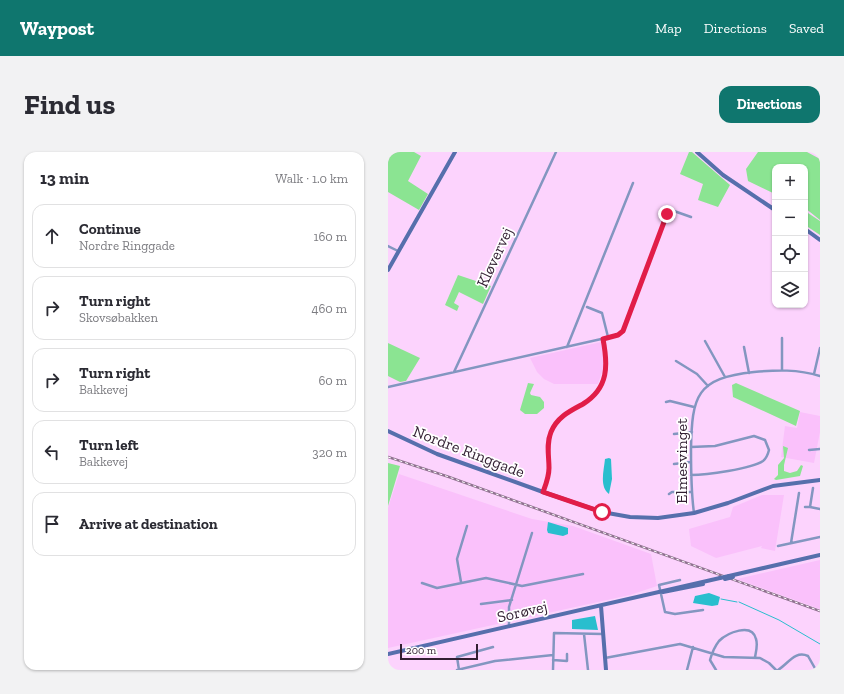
<!DOCTYPE html>
<meta charset="utf-8">
<style>
:root{--surface:#fff;--page:#f2f2f3;--text:#2b2b33;--muted:#7c7c81;--line:#e1e1e2;--accent:#0f766e}
body{margin:0;font-family:"Zilla Slab",serif;background:var(--page);color:var(--text)}
.controls{position:absolute;right:12px;top:12px;display:grid;overflow:hidden;border-radius:8px;box-shadow:0 1px 3px #0004}
.controls button{width:36px;height:36px;display:grid;place-items:center;padding:0;border:0;border-bottom:1px solid var(--line);background:var(--surface);color:var(--text);font:20px sans-serif}
.scale{position:absolute;left:12px;bottom:10px;width:78px;box-sizing:border-box;padding-left:4px;border:2px solid #321f32;border-top:0;font-size:11px;line-height:14px;white-space:nowrap;color:#321f32;-webkit-text-stroke:3px #fff;paint-order:stroke}
.stop{position:absolute;width:12px;height:12px;margin:-9px;border:3px solid #e11d48;border-radius:50%;background:#fff}
.stop.end{background:#e11d48;border-color:#fff;box-shadow:0 1px 4px #0008}
.list{margin:0;padding:0;list-style:none}
h2{display:flex;justify-content:space-between;align-items:center;height:52px;margin:0;padding:0 16px;font-size:17px}
h2 small{font-size:13px;font-weight:400;color:var(--muted)}
.list li{display:grid;grid-template-columns:26px 1fr auto;gap:12px;align-items:center;box-sizing:border-box;height:64px;margin:0 8px 8px;padding:0 8px;border:1px solid var(--line);border-radius:12px}
.list b{display:block;font-size:15px;white-space:nowrap}
.list p{margin:0;font-size:13px;white-space:nowrap;color:var(--muted)}
.list em{font-size:13px;font-style:normal;color:var(--muted)}
.icon{flex:none;width:22px;height:22px;fill:none;stroke:currentColor;stroke-width:2;stroke-linecap:round;stroke-linejoin:round}
.map{position:relative;flex:none;width:432px;height:518px;overflow:hidden;border-radius:12px}
header{display:flex;align-items:center;gap:24px;box-sizing:border-box;height:56px;padding:0 20px;background:var(--accent);color:#fff}
header strong{font-size:19px}
nav{display:flex;gap:22px;margin-inline-start:auto;font-size:14px}
.intro{display:flex;align-items:center;justify-content:space-between;box-sizing:border-box;height:96px;padding:0 24px}
h1{margin:0;font-size:28px}
.button{padding:10px 18px;border-radius:12px;background:var(--accent);color:#fff;font-size:14px;font-weight:700}
main{display:flex;gap:24px;padding:0 24px}
aside{flex:1;background:var(--surface);border-radius:12px;box-shadow:0 1px 3px #0004}
.map>svg:first-child{display:block}
</style>
<header>
<strong>Waypost</strong>
<nav><a>Map</a><a>Directions</a><a>Saved</a></nav>
</header>
<div class="intro"><h1>Find us</h1><a class="button">Directions</a></div>
<main>
<aside>
<h2>13 min<small>Walk · 1.0 km</small></h2>
<ul class="list">
<li><svg class="icon" aria-label="ahead" viewBox="0 0 24 24"><path d="M12 20V5M6 11l6-6 6 6"/></svg><div><b>Continue</b><p>Nordre Ringgade</p></div><em>160 m</em></li>
<li><svg class="icon" aria-label="right" viewBox="0 0 24 24"><path d="M7 20v-9h11M14 6l5 5-5 5"/></svg><div><b>Turn right</b><p>Skovsøbakken</p></div><em>460 m</em></li>
<li><svg class="icon" aria-label="right" viewBox="0 0 24 24"><path d="M7 20v-9h11M14 6l5 5-5 5"/></svg><div><b>Turn right</b><p>Bakkevej</p></div><em>60 m</em></li>
<li><svg class="icon" aria-label="left" viewBox="0 0 24 24"><path d="M17 20v-9H6M10 6l-5 5 5 5"/></svg><div><b>Turn left</b><p>Bakkevej</p></div><em>320 m</em></li>
<li><svg class="icon" aria-label="arrive" viewBox="0 0 24 24"><path d="M6 21V4h12l-3 4 3 4H6"/></svg><div><b>Arrive at destination</b></div></li>
</ul>
</aside>
<div class="map">
<svg width="432" height="518" viewBox="0 0 432 518">
<rect width="100%" height="100%" fill="#fcd3fd"/>
<path fill="#fac1fb" d="M213 190 217 211 210 232H166L156 227 149 220 142 206Z
M412 260 432 264V280L426 311 393 305 397 274 409 276Z
M11 322 144 367 185 374 263 402 269 434 242 443 0 496V356Z
M374 343H396L387 399 373 396 374 394 328 406 303 394 301 377 342 365 345 355Z
M432 408V457L349 427Z"/>
<path fill="#8be492" d="M0 0H26L33 4 20 29 40 42 31 58 0 40Z
M301 0H304L342 33 330 55 310 48 315 32 292 22Z
M370 0H419L432 7V68L417 56V15H387V42L360 29 358 17Z
M417 59 432 69V83L417 73Z
M70 123 103 134 95 152 71 140 66 151 71 154 69 159 57 153Z
M0 191 32 206 18 229 12 230 0 224Z
M140 231 146 232 142 241 143 243 152 245 156 250V256L149 262H137L132 258Z
M348 231 412 259 408 274 345 245 344 233Z
M395 294 400 296 396 313V319L402 321 409 319 413 313 415 314 412 324 388 328 386 327 390 323V313L396 306Z
M0 311 12 314 0 354Z"/>
<path fill="#29bece" d="M221 306 223 307 224 327 221 342C211 335 216 318 217 307Z
M160 370 180 376V382L175 384 160 381 159 378Z
M321 441 332 445 330 453 324 454 305 451 307 444Z
M207 464 210 478 184 477V468Z"/>
<g fill="none" stroke-linecap="round" stroke-linejoin="round">
<path stroke="#29bece" stroke-width="1" d="M333 447 349 450
M351 450 391 468 432 492"/>
<path stroke="#8396c0" stroke-width="2.5" d="M0 94 10 99
M199 155 214 161 220 185
M394 186V218
M317 189 337 225
M179 195 245 31
M356 195 361 221
M288 209 309 222 320 234
M66 220 168 0
M426 222 432 196
M0 235 231 183 235 179 280 60 286 59 303 65
M278 250 282 249 306 255
M286 282 304 280
M421 298 432 297
M286 312 303 310
M303 323C318 323 363 317 375 309 379 306 380 302 381 298L377 288 366 284 327 294 303 295
M425 336 422 355 432 357
M155 340C158 332 161 324 161 316 161 303 158 292 163 280 169 265 182 259 195 252 221 236 220 213 215 187
M281 342 284 340H304
M417 355H422
M306 361C303 340 303 318 303 297 304 244 308 226 366 220 388 218 410 217 432 224
M403 391 411 341
M390 394 432 385
M292 428 271 433 277 460 287 462 315 458
M73 430 69 407 79 374
M34 431 49 436 98 426 134 434 195 422
M93 452 124 448
M121 474V455L144 381
M196 482 200 518
M217 506 292 492 336 505 372 506 381 511 388 518
M165 508 179 509V502
M69 518 107 509 165 503
M71 518 69 505 105 495
M165 518 166 481 215 482
M299 518 305 495
M328 518 322 508C324 501 327 494 331 489 339 481 364 470 368 487 370 493 368 500 367 505
M390 518C400 512 407 498 420 504L428 518"/>
<path stroke="#566fac" stroke-width="4" d="M309 0 335 23 387 58
M417 77 432 88
M0 118 67 0
M0 279 49 302 155 340 214 360 242 365 270 366 306 361 340 351 385 334 432 328
M341 424 432 403
M275 440 315 432
M213 454 218 518
M0 502 332 426"/>
<defs>
<path id="rail" d="M0 305 61 325 432 459"/>
</defs>
<use href="#rail" stroke="#8f728f" stroke-width="2.5"/>
<use href="#rail" stroke="#fff" stroke-width="1" stroke-dasharray="3" stroke-linecap="butt"/>
<path stroke="#566fac" stroke-width="4" d="M332 426 341 424
M337 427 345 425"/>
</g>
<g fill="none" stroke-linecap="round" stroke-linejoin="round">
<path stroke="#e11d48" stroke-width="5" d="M214 360 155 340C158 332 161 325 161 316 161 304 158 292 163 280 169 265 182 259 195 252 221 236 220 213 215 187L230 183 235 179 279 62"/>
</g>
<g text-anchor="middle" stroke-width="3.5" stroke-linejoin="round" paint-order="stroke">
<g font-size="16" fill="#321f32" stroke="#fff">
<text transform="translate(106 105) rotate(-65)" y="6">Kløvervej</text>
<text transform="translate(81 299) rotate(21)" y="6">Nordre Ringgade</text>
<text transform="translate(293 309) rotate(-90)" y="6">Elmesvinget</text>
<text transform="translate(134 459) rotate(-13)" y="6">Sorøvej</text>
</g>
</g>
</svg>
<div class="controls">
<button>+</button>
<button>−</button>
<button><svg class="icon" aria-label="locate" viewBox="0 0 24 24"><circle cx="12" cy="12" r="6"/><path d="M12 2v4M12 18v4M2 12h4M18 12h4"/></svg></button>
<button><svg class="icon" aria-label="layers" viewBox="0 0 24 24"><path d="M12 4l9 5-9 5-9-5zM3 14l9 5 9-5"/></svg></button>
</div>
<div class="scale">200 m</div>
<div class="stop" style="left:214px;top:360px"></div>
<div class="stop end" style="left:279px;top:62px"></div>
</div>
</main>
